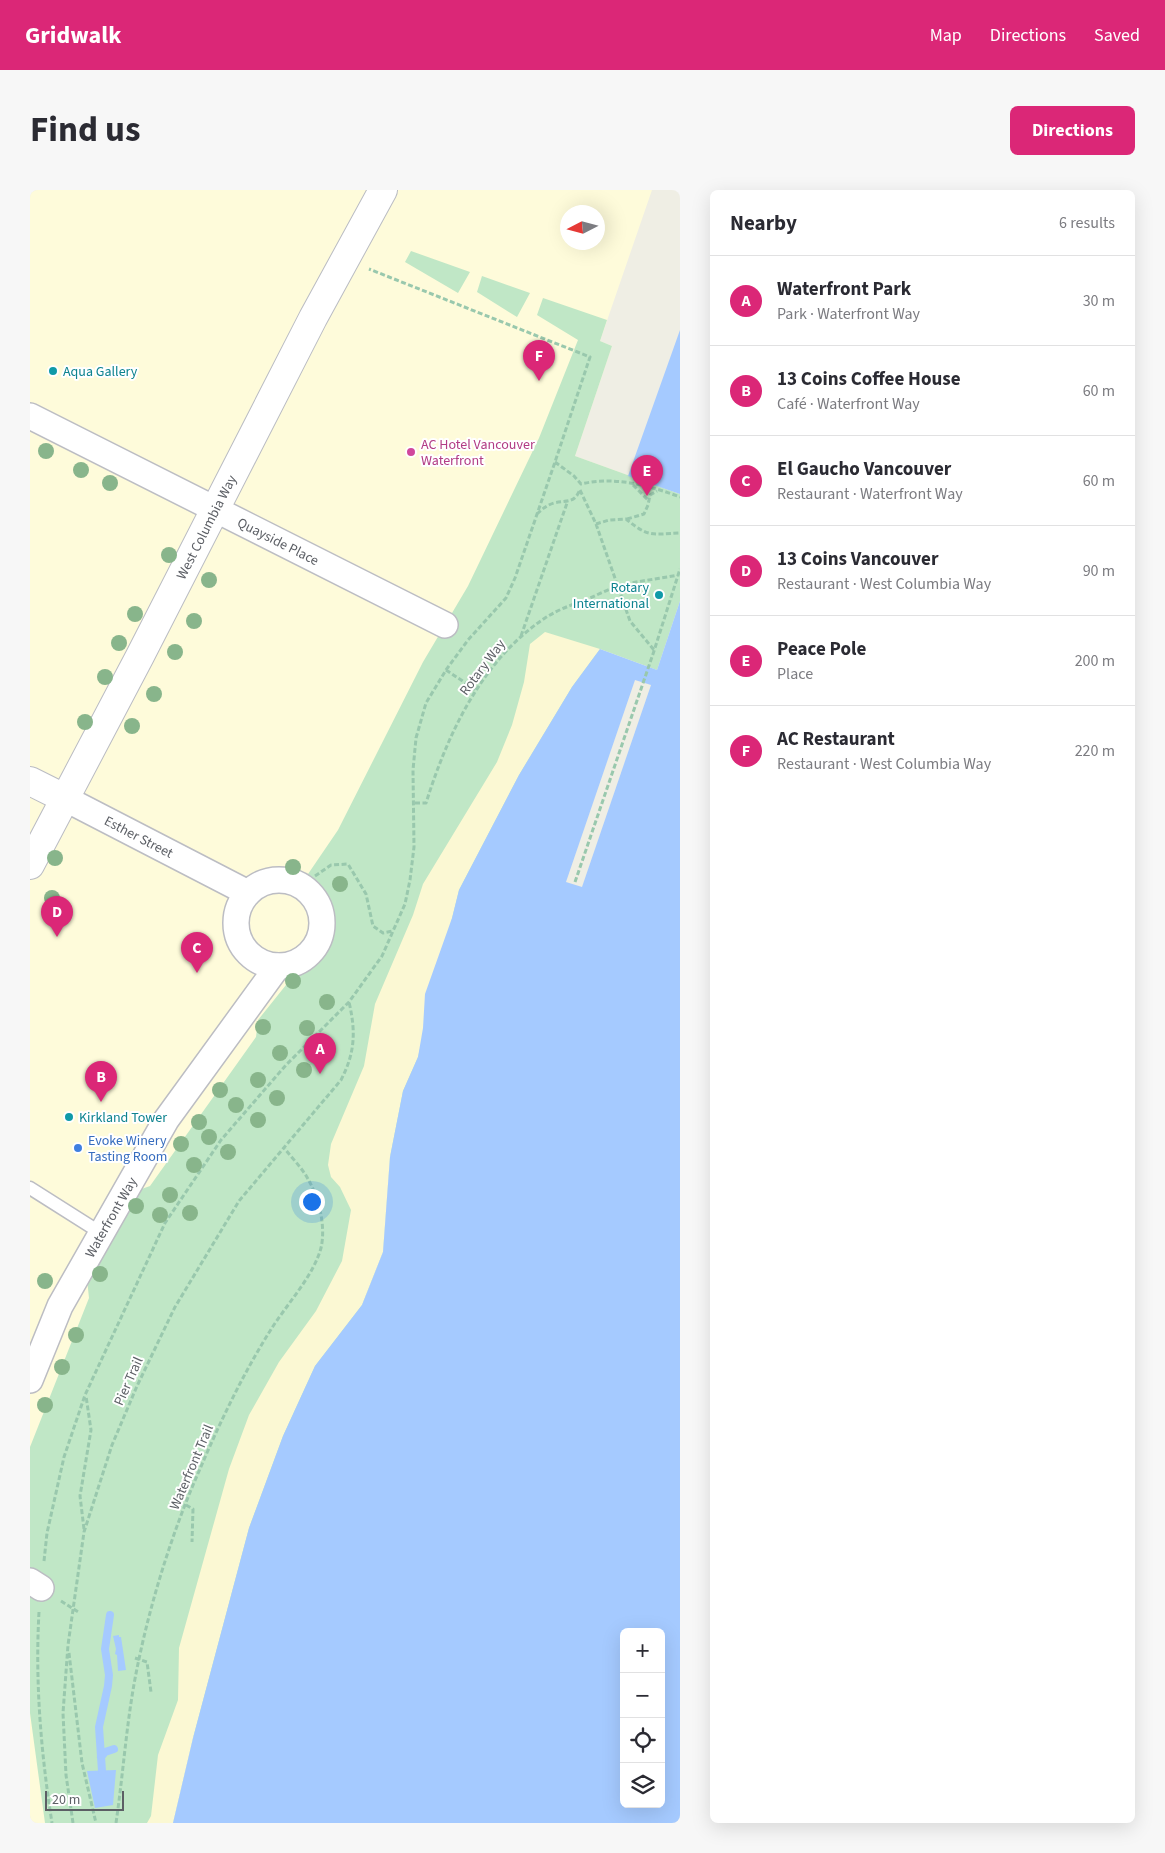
<!DOCTYPE html>
<meta charset="utf-8">
<style>
:root{--surface:#fff;--page:#f7f7f7;--text:#2b2b33;--muted:#7c7c81;--line:#e1e1e2;--accent:#db2777}
body{margin:0;font-family:"Source Sans 3",sans-serif;background:var(--page);color:var(--text)}
.controls{position:absolute;right:15px;bottom:15px;display:grid;overflow:hidden;border-radius:8px;box-shadow:0 5px 20px #0002}
.controls button{width:45px;height:45px;display:grid;place-items:center;padding:0;border:0;border-bottom:1px solid var(--line);background:var(--surface);color:var(--text);font:25px sans-serif}
.compass{position:absolute;left:530px;top:15px;width:45px;height:45px;border-radius:50%;background:var(--surface);box-shadow:0 5px 20px #0002;rotate:264deg}
.scale{position:absolute;left:15px;bottom:12px;width:79px;box-sizing:border-box;padding-left:5px;border:2px solid #5c5f65;border-top:0;font-size:14px;line-height:18px;white-space:nowrap;color:#5c5f65;-webkit-text-stroke:4px #fff;paint-order:stroke}
.you{position:absolute;left:281px;top:1011px;width:18px;height:18px;margin:-12px;border:4px solid #fff;border-radius:50%;background:#1a73e8;box-shadow:0 0 0 8px #1a73e833}
.badge{display:grid;place-items:center;width:32px;height:32px;border-radius:50%;background:var(--accent);color:#fff;font-size:16px;font-weight:700}
.pin{position:absolute;translate:-50% -41px;filter:drop-shadow(0 1px 2px #0008)}
.pin::after{content:'';position:absolute;top:26px;width:18px;height:15px;background:inherit;clip-path:polygon(0 0,100% 0,50% 100%)}
.list{margin:0;padding:0;list-style:none}
h2{display:flex;justify-content:space-between;align-items:center;height:65px;margin:0;padding:0 20px;font-size:21px}
h2 small{font-size:16px;font-weight:400;color:var(--muted)}
.list li{display:grid;grid-template-columns:32px 1fr auto;gap:15px;align-items:center;box-sizing:border-box;height:90px;padding:0 20px;border-top:1px solid var(--line)}
.list b{display:block;font-size:19px;white-space:nowrap}
.list p{margin:0;font-size:16px;white-space:nowrap;color:var(--muted)}
.list em{font-size:16px;font-style:normal;color:var(--muted)}
.icon{flex:none;width:28px;height:28px;fill:none;stroke:currentColor;stroke-width:2;stroke-linecap:round;stroke-linejoin:round}
.map{position:relative;flex:none;width:650px;height:1633px;overflow:hidden;border-radius:8px}
header{display:flex;align-items:center;gap:30px;box-sizing:border-box;height:70px;padding:0 25px;background:var(--accent);color:#fff}
header strong{font-size:24px}
nav{display:flex;gap:28px;margin-inline-start:auto;font-size:18px}
.intro{display:flex;align-items:center;justify-content:space-between;box-sizing:border-box;height:120px;padding:0 30px}
h1{margin:0;font-size:35px}
.button{padding:12px 22px;border-radius:8px;background:var(--accent);color:#fff;font-size:18px;font-weight:700}
main{display:flex;gap:30px;padding:0 30px}
aside{flex:1;background:var(--surface);border-radius:8px;box-shadow:0 5px 20px #0002}
.map>svg:first-child{display:block}
</style>
<header>
<strong>Gridwalk</strong>
<nav><a>Map</a><a>Directions</a><a>Saved</a></nav>
</header>
<div class="intro"><h1>Find us</h1><a class="button">Directions</a></div>
<main>
<div class="map">
<svg width="650" height="1633" viewBox="0 0 650 1633">
<rect width="100%" height="100%" fill="#efeee4"/>
<path fill="#fefbda" fill-rule="evenodd" d="M0 0H622L570 151 582 156 545 266 650 304V411L360 967 353 1062 163 1548 143 1633H0ZM538 22H568V52H538Z"/>
<path fill="#c0e7c6" d="M381 61 440 82 428 103 375 72Z
M452 86 500 103 487 127 447 102Z
M513 108 577 130 570 151 582 156 545 266 650 304V411L627 480 570 459 360 967 353 1062 163 1548 143 1633H15L0 1523V1257L59 1108 57 1089 106 1001 120 996 226 847 228 830 260 790 280 776 292 761 300 744 301 722 294 704 276 687 308 640 393 472 438 396 509 248 548 150 507 125Z"/>
<path fill="#fbf8d3" d="M515 442 570 459 542 497 489 585 429 700 388 867 373 901 360 967 353 1062 332 1115 285 1176 253 1246 219 1338 163 1548 143 1633H117L121 1626 128 1565 148 1510 149 1458 199 1279 219 1225 249 1172 286 1121 312 1071 321 1020 310 997 301 987 298 975 301 954 334 876 345 814 383 725 393 694 467 572 482 535 494 492 500 454Z"/>
<path fill="#a5caff" fill-rule="evenodd" d="M650 140V304L598 286Z
M650 411V1633H143L163 1548 219 1338 253 1246 285 1176 332 1115 353 1062 360 967 373 901 388 867 393 838 395 804 422 728 429 700 489 585 542 497 570 459 627 480ZM594 1442H631V1614H594Z
M89 1445V1447H91L96 1480 88 1481 87 1465 85 1464 86 1459 83 1446Z
M86 1580 83 1615 65 1618 57 1581Z"/>
<path fill="#efeee4" d="M605 490 621 495 552 697 536 692Z"/>
<g fill="none" stroke-linecap="round" stroke-linejoin="round">
<path stroke="#a5caff" stroke-width="8" d="M71 1567 75 1562 84 1559
M72 1581 69 1537 78 1496 79 1485 75 1459 80 1425"/>
<defs>
<path id="lane" d="M0 998 71 1043"/>
<g id="street">
<path id="s1" d="M0 226 415 435"/>
<path id="s2" d="M36 609 218 703"/>
<circle cx="249" cy="733" r="43"/>
<path id="s3" d="M0 1190 30 1116 136 930 248 776"/>
<path d="M0 1391 11 1398"/>
</g>
<g id="secondary">
<path d="M0 591 36 609"/>
<path id="s4" d="M0 675 110 466 283 128 353 0"/>
</g>
</defs>
<use href="#lane" stroke="#bcbdc3" stroke-width="15"/>
<use href="#street" stroke="#bcbdc3" stroke-width="28"/>
<use href="#secondary" stroke="#babcc3" stroke-width="30"/>
<path stroke="#99c8ad" stroke-width="3" stroke-dasharray="5 2.5" stroke-linecap="butt" d="M525 272 544 286 551 294C584 286 618 295 650 307
M603 295 618 310
M550 300 566 334 579 330 596 329C619 348 622 344 650 343
M507 324C512 319 517 315 524 313 536 310 545 314 550 299
M597 329 614 324 618 315 620 305 627 301
M566 334 600 431 624 460
M491 446 537 313
M416 480 446 500
M385 613H396C418 543 452 470 515 428 529 419 544 414 560 408 569 404 579 399 588 396 607 391 628 389 648 385
M285 686 301 675 318 674 336 704 343 736 353 743 363 741
M545 692 624 461 650 379
M156 1315 163 1319 162 1352
M54 1339 50 1306 61 1240 56 1206
M14 1371 17 1343 34 1267 55 1205 135 1033 191 950 256 875 319 812 352 766 375 714 380 690 384 657 383 580 386 548 396 513 416 480 438 450 476 408 485 388 525 272 560 167 339 79
M31 1411 50 1423
M9 1422C5 1492 11 1563 22 1633
M39 1463 52 1573 66 1633
M105 1468 117 1472 121 1502
M43 1633 36 1585 33 1523 38 1455 54 1342 82 1255 107 1196 145 1117 209 1011 311 890C325 863 326 842 319 812
M86 1633C94 1578 97 1523 109 1469 122 1407 144 1337 170 1279 190 1232 213 1184 240 1141 256 1115 283 1087 291 1058 296 1036 289 1008 278 989 272 978 262 968 255 959"/>
<use href="#lane" stroke="#fff" stroke-width="12"/>
<use href="#street" stroke="#fff" stroke-width="25"/>
<use href="#secondary" stroke="#fff" stroke-width="28"/>
</g>
<g fill="#88b58b">
<circle cx="16" cy="261" r="8"/>
<circle cx="51" cy="280" r="8"/>
<circle cx="80" cy="293" r="8"/>
<circle cx="139" cy="365" r="8"/>
<circle cx="179" cy="390" r="8"/>
<circle cx="105" cy="424" r="8"/>
<circle cx="164" cy="431" r="8"/>
<circle cx="89" cy="453" r="8"/>
<circle cx="145" cy="462" r="8"/>
<circle cx="75" cy="487" r="8"/>
<circle cx="124" cy="504" r="8"/>
<circle cx="55" cy="532" r="8"/>
<circle cx="102" cy="536" r="8"/>
<circle cx="25" cy="668" r="8"/>
<circle cx="263" cy="677" r="8"/>
<circle cx="310" cy="694" r="8"/>
<circle cx="22" cy="708" r="8"/>
<circle cx="263" cy="791" r="8"/>
<circle cx="297" cy="812" r="8"/>
<circle cx="233" cy="837" r="8"/>
<circle cx="277" cy="838" r="8"/>
<circle cx="250" cy="863" r="8"/>
<circle cx="274" cy="880" r="8"/>
<circle cx="228" cy="890" r="8"/>
<circle cx="190" cy="900" r="8"/>
<circle cx="247" cy="908" r="8"/>
<circle cx="206" cy="915" r="8"/>
<circle cx="228" cy="930" r="8"/>
<circle cx="169" cy="932" r="8"/>
<circle cx="179" cy="947" r="8"/>
<circle cx="151" cy="954" r="8"/>
<circle cx="198" cy="962" r="8"/>
<circle cx="164" cy="975" r="8"/>
<circle cx="140" cy="1005" r="8"/>
<circle cx="106" cy="1016" r="8"/>
<circle cx="160" cy="1023" r="8"/>
<circle cx="130" cy="1025" r="8"/>
<circle cx="70" cy="1084" r="8"/>
<circle cx="15" cy="1091" r="8"/>
<circle cx="46" cy="1145" r="8"/>
<circle cx="32" cy="1177" r="8"/>
<circle cx="15" cy="1215" r="8"/>
</g>
<g fill="#0f9aa8" stroke="#fff" stroke-width="2">
<circle cx="23" cy="181" r="5"/>
<circle cx="629" cy="405" r="5"/>
<circle cx="39" cy="927" r="5"/>
</g>
<circle fill="#d1479c" stroke="#fff" stroke-width="2" cx="381" cy="262" r="5"/>
<circle fill="#3f7fe0" stroke="#fff" stroke-width="2" cx="48" cy="958" r="5"/>
<g text-anchor="middle" stroke-width="4" stroke-linejoin="round" paint-order="stroke">
<g font-size="14" fill="#0d838f" stroke="#fff" text-anchor="start">
<text x="33" y="186">Aqua Gallery</text>
<text x="619" y="402" text-anchor="end">Rotary<tspan x="619" dy="16">International</tspan></text>
<text x="49" y="932">Kirkland Tower</text>
</g>
<g font-size="14" fill="#b23c85" stroke="#fff" text-anchor="start">
<text x="391" y="259">AC Hotel Vancouver<tspan x="391" dy="16">Waterfront</tspan></text>
</g>
<g font-size="14" fill="#5c5f65" stroke="#fff">
<text dy="5" stroke="none"><textPath href="#s4" startOffset="381">West Columbia Way</textPath></text>
<text dy="5" stroke="none"><textPath href="#s1" startOffset="278">Quayside Place</textPath></text>
<text transform="translate(452 477) rotate(-53)" y="5">Rotary Way</text>
<text dy="5" stroke="none"><textPath href="#s2" startOffset="82">Esther Street</textPath></text>
<text dy="5" stroke="none"><textPath href="#s3" startOffset="182">Waterfront Way</textPath></text>
<text transform="translate(98 1191) rotate(-66)" y="5">Pier Trail</text>
<text transform="translate(161 1277) rotate(-67)" y="5">Waterfront Trail</text>
</g>
<g font-size="14" fill="#366cbe" stroke="#fff" text-anchor="start">
<text x="58" y="955">Evoke Winery<tspan x="58" dy="16">Tasting Room</tspan></text>
</g>
</g>
</svg>
<div class="controls">
<button>+</button>
<button>−</button>
<button><svg class="icon" aria-label="locate" viewBox="0 0 24 24"><circle cx="12" cy="12" r="6"/><path d="M12 2v4M12 18v4M2 12h4M18 12h4"/></svg></button>
<button><svg class="icon" aria-label="layers" viewBox="0 0 24 24"><path d="M12 4l9 5-9 5-9-5zM3 14l9 5 9-5"/></svg></button>
</div>
<svg class="compass" viewBox="-18 -18 36 36"><path d="M0-13l5 13h-10z" fill="#e53935"/><path d="M0 13l5-13h-10z" fill="#7c7c81"/></svg>
<div class="scale">20 m</div>
<div class="you"></div>
<div class="pin badge" style="left:290px;top:884px">A</div>
<div class="pin badge" style="left:71px;top:912px">B</div>
<div class="pin badge" style="left:167px;top:783px">C</div>
<div class="pin badge" style="left:27px;top:747px">D</div>
<div class="pin badge" style="left:617px;top:306px">E</div>
<div class="pin badge" style="left:509px;top:191px">F</div>
</div>
<aside>
<h2>Nearby<small>6 results</small></h2>
<ul class="list">
<li><span class="badge">A</span><div><b>Waterfront Park</b><p>Park · Waterfront Way</p></div><em>30 m</em></li>
<li><span class="badge">B</span><div><b>13 Coins Coffee House</b><p>Café · Waterfront Way</p></div><em>60 m</em></li>
<li><span class="badge">C</span><div><b>El Gaucho Vancouver</b><p>Restaurant · Waterfront Way</p></div><em>60 m</em></li>
<li><span class="badge">D</span><div><b>13 Coins Vancouver</b><p>Restaurant · West Columbia Way</p></div><em>90 m</em></li>
<li><span class="badge">E</span><div><b>Peace Pole</b><p>Place</p></div><em>200 m</em></li>
<li><span class="badge">F</span><div><b>AC Restaurant</b><p>Restaurant · West Columbia Way</p></div><em>220 m</em></li>
</ul>
</aside>
</main>
